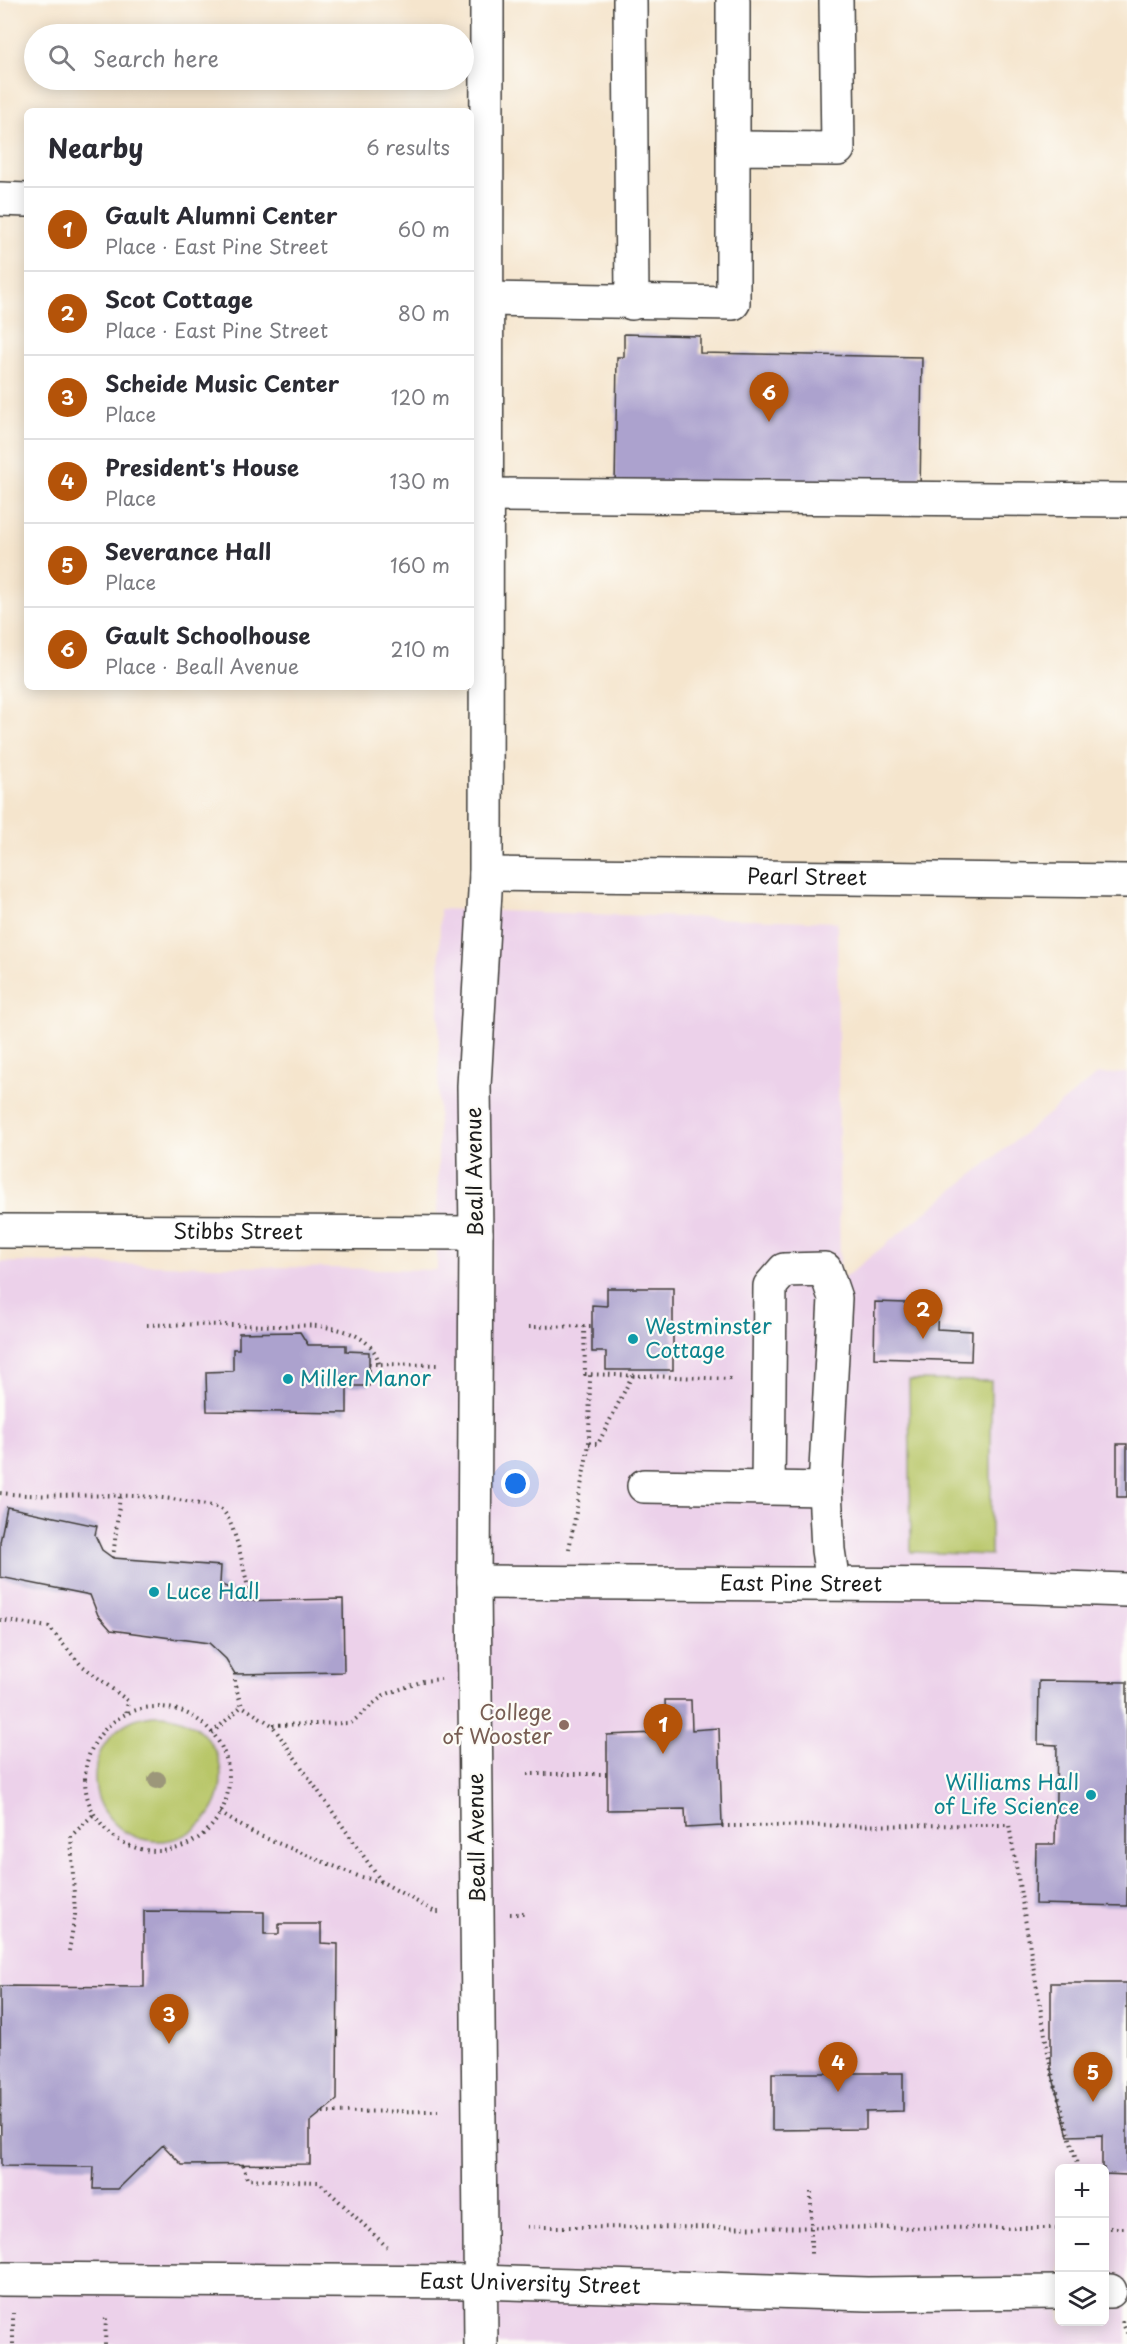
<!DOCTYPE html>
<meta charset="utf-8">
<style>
:root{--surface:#fff;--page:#f7f7f7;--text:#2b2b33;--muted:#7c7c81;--line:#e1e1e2;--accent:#b45309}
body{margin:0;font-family:"Playpen Sans",sans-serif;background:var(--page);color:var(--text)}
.controls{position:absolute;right:18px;bottom:18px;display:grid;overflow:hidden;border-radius:9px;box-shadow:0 3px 15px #0003}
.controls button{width:54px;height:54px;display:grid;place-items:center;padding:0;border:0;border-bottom:2px solid var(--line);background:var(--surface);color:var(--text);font:30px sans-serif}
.you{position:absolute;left:516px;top:1484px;width:21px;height:21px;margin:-15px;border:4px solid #fff;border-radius:50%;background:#1a73e8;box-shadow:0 0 0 9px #1a73e833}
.badge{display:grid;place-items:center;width:39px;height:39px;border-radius:50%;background:var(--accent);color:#fff;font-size:20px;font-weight:700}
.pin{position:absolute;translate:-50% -50px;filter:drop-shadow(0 2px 3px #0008)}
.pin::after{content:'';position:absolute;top:32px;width:21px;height:18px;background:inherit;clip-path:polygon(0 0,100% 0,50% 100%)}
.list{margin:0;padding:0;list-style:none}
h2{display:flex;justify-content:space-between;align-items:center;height:78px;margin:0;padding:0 24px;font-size:26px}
h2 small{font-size:20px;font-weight:400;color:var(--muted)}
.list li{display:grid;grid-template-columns:39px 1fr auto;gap:18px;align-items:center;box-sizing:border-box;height:84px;padding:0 24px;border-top:2px solid var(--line)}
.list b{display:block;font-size:22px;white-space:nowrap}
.list p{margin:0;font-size:20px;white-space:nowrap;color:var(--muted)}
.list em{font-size:20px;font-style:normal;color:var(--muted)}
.icon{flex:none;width:33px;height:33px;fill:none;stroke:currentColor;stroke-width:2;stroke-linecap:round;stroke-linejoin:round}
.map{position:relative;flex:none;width:1127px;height:2344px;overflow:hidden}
.search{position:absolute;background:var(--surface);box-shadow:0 3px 15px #0003;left:24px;top:24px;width:450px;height:66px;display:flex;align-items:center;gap:15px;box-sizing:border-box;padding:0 21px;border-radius:33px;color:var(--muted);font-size:22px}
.panel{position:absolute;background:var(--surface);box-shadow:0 3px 15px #0003;left:24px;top:108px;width:450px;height:582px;border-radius:9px}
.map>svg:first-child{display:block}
</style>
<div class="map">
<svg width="1127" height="2344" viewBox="0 0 1127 2344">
<rect width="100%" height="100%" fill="#fdfcf7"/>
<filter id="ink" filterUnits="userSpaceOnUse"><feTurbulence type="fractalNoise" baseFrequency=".0167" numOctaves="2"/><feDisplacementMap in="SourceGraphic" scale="12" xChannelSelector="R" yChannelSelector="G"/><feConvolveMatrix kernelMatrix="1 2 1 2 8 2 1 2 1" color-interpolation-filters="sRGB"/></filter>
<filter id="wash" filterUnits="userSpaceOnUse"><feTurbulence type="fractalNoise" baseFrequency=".008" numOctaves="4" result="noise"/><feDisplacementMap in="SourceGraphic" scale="24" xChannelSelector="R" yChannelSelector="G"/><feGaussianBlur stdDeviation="1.35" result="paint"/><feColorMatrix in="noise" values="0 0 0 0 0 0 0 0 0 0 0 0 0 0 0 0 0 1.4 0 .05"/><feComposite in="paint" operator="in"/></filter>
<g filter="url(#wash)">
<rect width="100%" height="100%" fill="#f5e5cd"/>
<path fill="#ecd1ea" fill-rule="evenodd" d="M440 909 837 922 840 1281 1098 1074 1127 1073V2344H0V1262L437 1270ZM1060 2168H1104V2322H1060Z"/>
<path fill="#b8c668" stroke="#6a7142" stroke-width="1.5" d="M909 1380 991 1381V1555L911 1552Z
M95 1778a63 63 0 1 1 126 0a63 63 0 1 1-126 0Z"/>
<g id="blocks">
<path fill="#aca2ce" d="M624 334 700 336V353L922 357 920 494 615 488 617 357H624Z
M607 1288H673V1370H606V1352H592V1305L607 1306Z
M875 1302 938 1304 937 1329 972 1331 971 1361 874 1358Z
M300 1332 308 1345H346V1351L369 1352V1386H347V1413L207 1411 206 1372 233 1371V1349H239V1333Z
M1117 1444H1127V1497H1117Z
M7 1507 97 1526 95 1535 102 1550 113 1558 221 1566 220 1584 231 1589 239 1601 343 1599 344 1672 235 1674 226 1659 209 1643 111 1630 98 1615 90 1595 0 1577V1542Z
M1039 1681 1127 1682V1906L1035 1904 1036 1844H1055L1057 1745 1038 1744Z
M665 1700H691L692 1730 719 1728 722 1826 686 1828 685 1809 607 1810V1735L656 1733V1726H666Z
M144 1911 264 1912V1934H279V1924H321V1943L338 1944 337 2100 310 2122V2164L182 2165 163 2145 118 2189H93L94 2167 1 2166 0 1986 144 1987Z
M1051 1983H1127V2175L1104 2174V2168H1102V2135L1068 2136 1051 2070Z
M772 2073H903V2111L866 2112V2129L772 2130Z"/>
</g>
</g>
<g filter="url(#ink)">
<use href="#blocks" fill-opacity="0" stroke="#3d3a37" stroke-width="1.5"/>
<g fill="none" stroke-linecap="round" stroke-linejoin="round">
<defs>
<g id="minor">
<path d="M630 0 632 303"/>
<path d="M733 0V148"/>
<path d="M0 199 27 200"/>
<path d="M487 299 733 303V148L838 149 836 0"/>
<path d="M487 495 1127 500"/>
<path id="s1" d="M486 874 1127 881"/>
<path id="s2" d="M0 1231 476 1233"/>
<path d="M644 1486 825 1489"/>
<path d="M768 1488 770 1286 784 1270 825 1269 835 1298 825 1489 828 1550 833 1583"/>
<path id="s3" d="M474 1582 969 1585 1127 1590"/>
<path id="s4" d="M0 2279 479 2282 868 2294 1060 2292"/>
<path d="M1104 2291H1110"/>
<path d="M481 2344 474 1582 476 1233 474 1086 486 874 487 0"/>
</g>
</defs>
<use href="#minor" stroke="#3d3a37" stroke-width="36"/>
<path stroke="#3d3a37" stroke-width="4" stroke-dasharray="1.5 4.5" stroke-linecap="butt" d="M147 1325C190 1324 233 1325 276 1326 294 1326 313 1324 331 1328 352 1331 375 1342 379 1364
M584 1326 585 1374 734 1379
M529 1327 592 1326
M369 1364 440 1365
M589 1444H598L632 1376
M0 1493C67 1500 134 1489 200 1504 207 1505 217 1506 222 1510 236 1522 246 1581 251 1601
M569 1549 589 1444 590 1375
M113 1558 120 1496
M0 1620 49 1627 80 1664 128 1701 126 1714
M235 1674V1685L242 1706 272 1725 381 1881
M85 1779a72 72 0 1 1 144 0a72 72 0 1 1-144 0Z
M273 1725 351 1723 384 1695 423 1681 441 1679
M212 1733 242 1706
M527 1774H607
M220 1813 253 1833 358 1876 382 1882 435 1912H443
M722 1826 1009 1825 1051 2070 1078 2168
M510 1914H526
M69 1951 75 1915 71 1836 94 1814
M323 2112 438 2111
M243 2165 247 2179 319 2182 387 2247
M811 2192V2257
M527 2227 1060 2228
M1104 2228H1127
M1122 2321 1127 2333
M13 2344V2313
M105 2344 106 2316"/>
<use href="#minor" stroke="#fff" stroke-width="33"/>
</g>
<circle fill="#9c977a" cx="157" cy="1780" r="9"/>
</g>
<g fill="#0f9aa8" stroke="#fdfcf7" stroke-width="2">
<circle cx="633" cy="1339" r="6"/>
<circle cx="288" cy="1379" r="6"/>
<circle cx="154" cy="1592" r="6"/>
<circle cx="1091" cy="1795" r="6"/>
</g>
<circle fill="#8d6e63" stroke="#fdfcf7" stroke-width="2" cx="564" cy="1725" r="6"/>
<g text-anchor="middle" stroke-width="4.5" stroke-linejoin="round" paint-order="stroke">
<g font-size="21" fill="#1c1c1c" stroke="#fdfcf7">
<text dy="7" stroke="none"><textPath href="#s1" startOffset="321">Pearl Street</textPath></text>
<text transform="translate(475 1172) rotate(-91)" y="7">Beall Avenue</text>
<text dy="7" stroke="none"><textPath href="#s2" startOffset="238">Stibbs Street</textPath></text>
<text dy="7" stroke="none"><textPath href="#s3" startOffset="327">East Pine Street</textPath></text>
<text transform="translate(477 1838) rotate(-91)" y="7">Beall Avenue</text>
<text dy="7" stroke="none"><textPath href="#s4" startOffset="530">East University Street</textPath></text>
</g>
<g font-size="21" fill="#0d838f" stroke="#fdfcf7" text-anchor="start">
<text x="645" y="1334">Westminster<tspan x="645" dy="24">Cottage</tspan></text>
<text x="300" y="1386">Miller Manor</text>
<text x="166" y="1599">Luce Hall</text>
<text x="1079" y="1790" text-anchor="end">Williams Hall<tspan x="1079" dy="24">of Life Science</tspan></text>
</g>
<g font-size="21" fill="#785e54" stroke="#fdfcf7" text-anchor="end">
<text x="552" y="1720">College<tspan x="552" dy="24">of Wooster</tspan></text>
</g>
</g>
</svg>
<div class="controls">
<button>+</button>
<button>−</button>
<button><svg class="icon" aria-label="layers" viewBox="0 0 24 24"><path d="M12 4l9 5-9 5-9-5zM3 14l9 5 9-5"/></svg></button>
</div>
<div class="you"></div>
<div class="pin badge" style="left:663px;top:1754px">1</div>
<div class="pin badge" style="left:923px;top:1339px">2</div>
<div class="pin badge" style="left:169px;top:2044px">3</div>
<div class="pin badge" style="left:838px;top:2092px">4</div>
<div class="pin badge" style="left:1093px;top:2102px">5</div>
<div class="pin badge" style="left:769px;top:422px">6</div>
<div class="search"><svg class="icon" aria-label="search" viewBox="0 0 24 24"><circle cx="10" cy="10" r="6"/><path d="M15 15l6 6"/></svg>Search here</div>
<section class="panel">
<h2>Nearby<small>6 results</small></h2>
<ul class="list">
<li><span class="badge">1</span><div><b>Gault Alumni Center</b><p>Place · East Pine Street</p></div><em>60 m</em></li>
<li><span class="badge">2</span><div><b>Scot Cottage</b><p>Place · East Pine Street</p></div><em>80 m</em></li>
<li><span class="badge">3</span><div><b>Scheide Music Center</b><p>Place</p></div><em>120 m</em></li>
<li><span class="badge">4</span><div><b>President's House</b><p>Place</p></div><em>130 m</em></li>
<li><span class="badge">5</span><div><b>Severance Hall</b><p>Place</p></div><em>160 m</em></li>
<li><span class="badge">6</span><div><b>Gault Schoolhouse</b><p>Place · Beall Avenue</p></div><em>210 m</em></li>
</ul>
</section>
</div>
